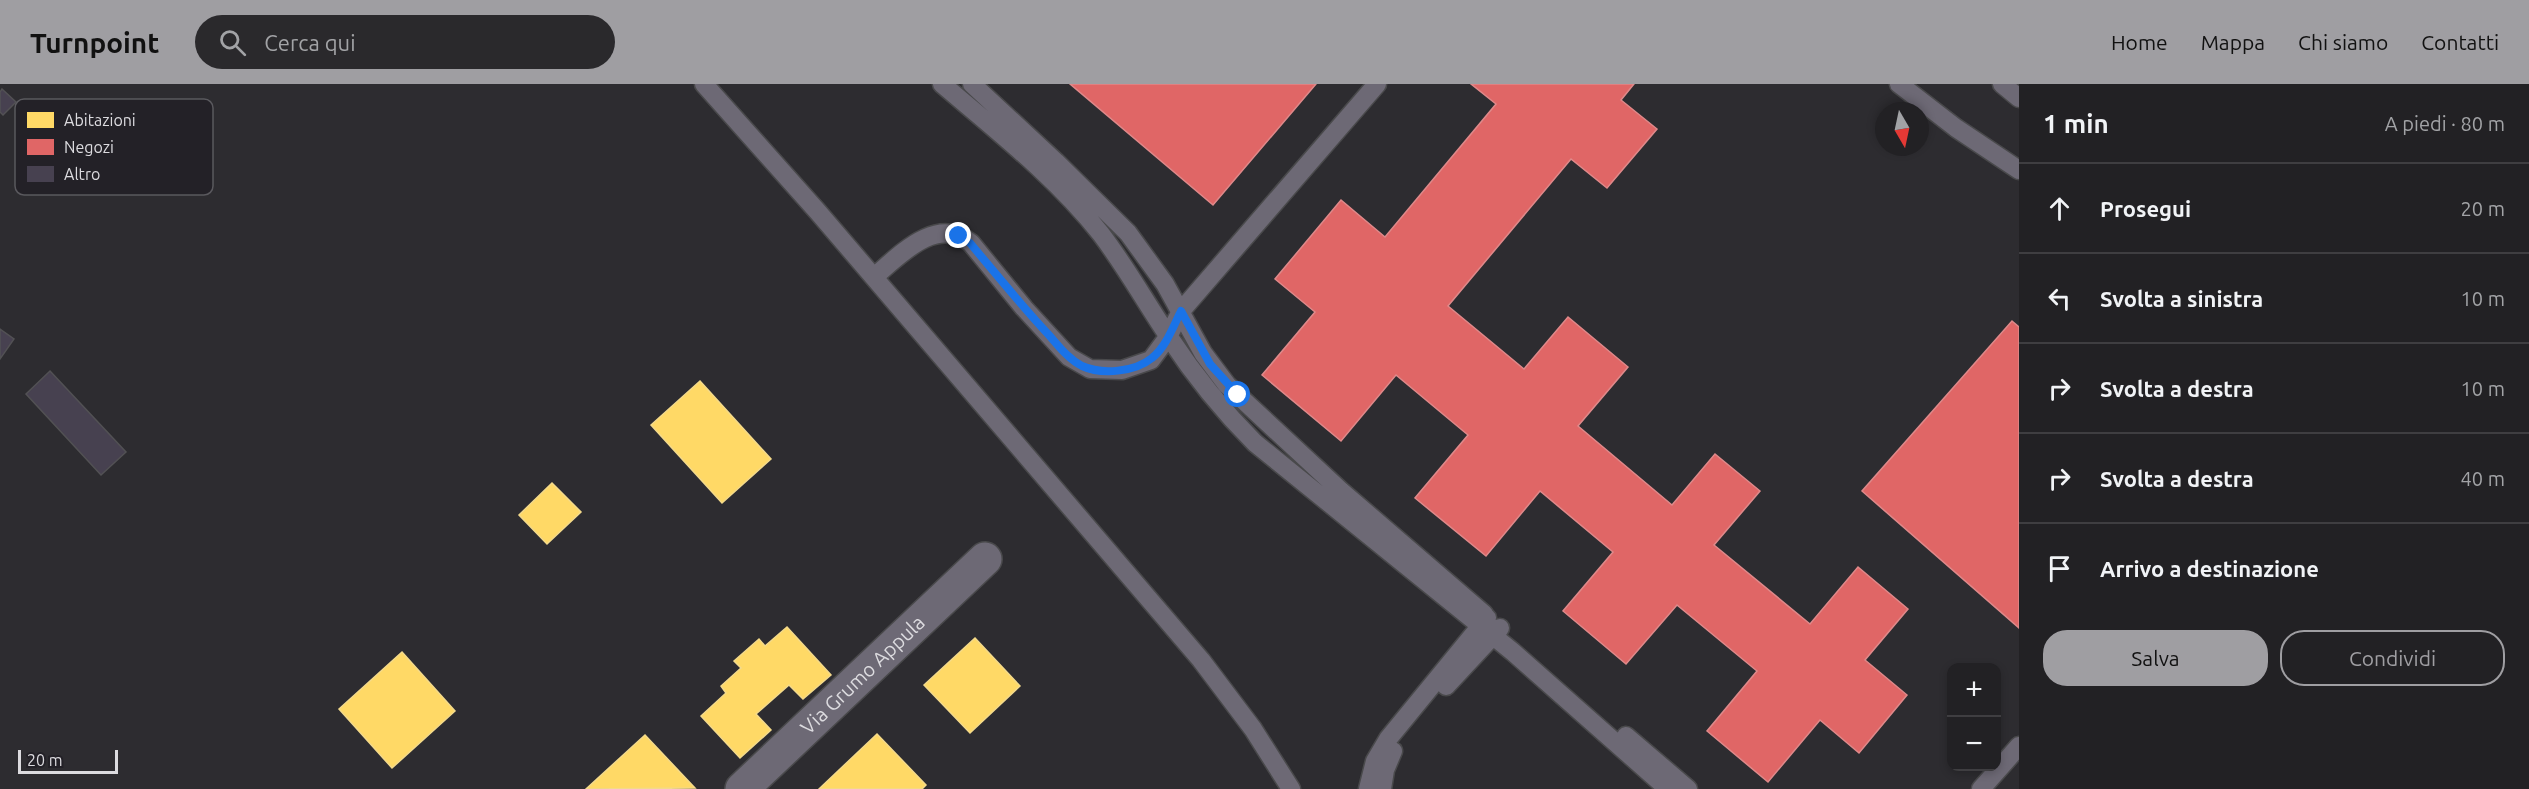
<!DOCTYPE html>
<html lang="it">
<meta charset="utf-8">
<style>
:root{--surface:#222124;--page:#2a292c;--text:#f1f3f6;--muted:#a2a3a6;--line:#3f3e41;--accent:#9f9ea2}
body{margin:0;font-family:Ubuntu,sans-serif;background:var(--page);color:var(--text)}
.controls{position:absolute;right:18px;bottom:18px;display:grid;overflow:hidden;border-radius:12px;box-shadow:0 3px 9px #0003}
.controls button{width:54px;height:54px;display:grid;place-items:center;padding:0;border:0;border-bottom:2px solid var(--line);background:var(--surface);color:var(--text);font:30px sans-serif}
.compass{position:absolute;left:1875px;top:18px;width:54px;height:54px;border-radius:50%;background:var(--surface);box-shadow:0 3px 9px #0003;rotate:171deg}
.scale{position:absolute;left:18px;bottom:15px;width:100px;box-sizing:border-box;padding-left:6px;border:3px solid #dcdbdf;border-top:0;font-size:16px;line-height:21px;white-space:nowrap;color:#dcdbdf;-webkit-text-stroke:4px #232127;paint-order:stroke}
.stop{position:absolute;width:18px;height:18px;margin:-14px;border:4px solid #1a73e8;border-radius:50%;background:#fff}
.stop.end{background:#1a73e8;border-color:#fff;box-shadow:0 2px 6px #0008}
.list{margin:0;padding:0;list-style:none}
h2{display:flex;justify-content:space-between;align-items:center;height:78px;margin:0;padding:0 24px;font-size:26px}
h2 small{font-size:20px;font-weight:400;color:var(--muted)}
.list li{display:grid;grid-template-columns:39px 1fr auto;gap:18px;align-items:center;box-sizing:border-box;height:90px;padding:0 24px;border-top:2px solid var(--line)}
.list b{display:block;font-size:22px;white-space:nowrap}
.list em{font-size:20px;font-style:normal;color:var(--muted)}
.actions{display:flex;gap:12px;padding:18px 24px}
.actions a{flex:1;padding:14px 0;border:2px solid var(--accent);border-radius:24px;text-align:center;font-size:21px;color:var(--accent)}
.actions .main{background:var(--accent);color:#111}
.icon{flex:none;width:33px;height:33px;fill:none;stroke:currentColor;stroke-width:2;stroke-linecap:round;stroke-linejoin:round}
.map{position:relative;flex:none;width:2019px;height:705px;overflow:hidden}
header{display:flex;align-items:center;gap:36px;box-sizing:border-box;height:84px;padding:0 30px;background:var(--accent);color:#111}
header strong{font-size:28px}
nav{display:flex;gap:33px;margin-inline-start:auto;font-size:21px}
.search{width:420px;height:54px;background:var(--page);display:flex;align-items:center;gap:15px;box-sizing:border-box;padding:0 21px;border-radius:33px;color:var(--muted);font-size:22px}
main{display:flex}
aside{flex:1;background:var(--surface)}
.map>svg:first-child{display:block}
</style>
<header>
<strong>Turnpoint</strong>
<div class="search"><svg class="icon" aria-label="search" viewBox="0 0 24 24"><circle cx="10" cy="10" r="6"/><path d="M15 15l6 6"/></svg>Cerca qui</div>
<nav><a>Home</a><a>Mappa</a><a>Chi siamo</a><a>Contatti</a></nav>
</header>
<main>
<div class="map">
<svg width="2019" height="705" viewBox="0 0 2019 705">
<rect width="100%" height="100%" fill="#2d2c30"/>
<path fill="#ffd966" stroke="#f4da8a" stroke-width="1.5" d="M700 297 771 375 722 419 651 341Z
M552 399 581 428 547 460 519 431Z
M787 543 831 591 803 615 789 601 756 630 771 646 740 674 701 632 726 609 721 602 741 584 734 577 759 555 765 562Z
M975 554 1020 602 970 649 924 601Z
M402 568 455 627 392 684 339 625Z
M877 650 926 701 922 705H819Z
M645 651 695 704 586 705Z"/>
<path fill="#e06666" stroke="#df898a" stroke-width="1.5" d="M1070 0H1316L1213 121Z
M1471 0H1634L1621 16 1657 45 1607 104 1571 75 1448 222 1524 285 1568 233 1628 283 1578 342 1672 421 1715 370 1760 407 1714 461 1810 540 1858 483 1908 525 1865 576 1907 611 1859 669 1820 636 1768 698 1707 647 1757 587 1677 521 1626 580 1563 527 1613 468 1540 407 1486 472 1415 414 1468 351 1396 291 1341 357 1262 291 1315 228 1275 195 1341 116 1385 153 1496 20Z
M2012 237 2019 243V544L1862 407Z"/>
<path fill="#474150" stroke="#525154" stroke-width="1.5" d="M2 5 16 18 3 31 0 28V8Z
M0 245 14 255 0 275Z
M50 287 126 368 101 391 26 310Z"/>
<g fill="none" stroke-linecap="round" stroke-linejoin="round">
<defs>
<path id="lane" d="M704 0 818 128 1201 576 1253 645 1291 705
M942 0C997 47 1056 93 1101 150 1126 183 1146 219 1169 253 1194 291 1223 327 1255 359L1513 568 1668 705
M972 0 1056 78 1128 149 1165 200 1203 269 1227 301 1341 407 1484 530
M1899 0 1956 44 2019 86
M2002 0 2019 14
M874 193C900 171 936 131 971 159L1024 224 1069 273 1090 285 1122 286 1151 276 1168 253 1181 227 1377 0
M1446 602 1500 544
M1626 652 1688 705
M1368 705 1375 677 1388 655 1487 534
M1382 705 1385 686 1393 667
M1981 705 2019 662"/>
<g id="street">
<path id="s1" d="M742 705 985 475"/>
</g>
</defs>
<use href="#lane" stroke="#49494b" stroke-width="21"/>
<use href="#street" stroke="#49494b" stroke-width="36"/>
<use href="#lane" stroke="#6d6975" stroke-width="18"/>
<use href="#street" stroke="#6d6975" stroke-width="33"/>
</g>
<g fill="none" stroke-linecap="round" stroke-linejoin="round">
<path stroke="#1a73e8" stroke-width="8" d="M959 152 970 159C996 190 1021 221 1048 250 1058 261 1068 275 1082 282 1102 291 1135 288 1152 274 1166 263 1173 243 1181 227L1210 280 1238 311"/>
</g>
<g text-anchor="middle" stroke-width="6" stroke-linejoin="round" paint-order="stroke">
<g font-size="20" fill="#dcdbdf" stroke="#232127">
<text dy="7" stroke="none"><textPath href="#s1" startOffset="166">Via Grumo Appula</textPath></text>
</g>
</g>
<rect x="15" y="15" width="198" height="96" rx="9" fill="#232127" stroke="#5a595e" stroke-width="1.5"/>
<rect x="27" y="28" width="27" height="16" fill="#ffd966"/>
<rect x="27" y="55" width="27" height="16" fill="#e06666"/>
<rect x="27" y="82" width="27" height="16" fill="#474150"/>
<g font-size="16" fill="#dcdbdf">
<text x="64" y="42">Abitazioni</text>
<text x="64" y="69">Negozi</text>
<text x="64" y="96">Altro</text>
</g>
</svg>
<div class="controls">
<button>+</button>
<button>−</button>
</div>
<svg class="compass" viewBox="-18 -18 36 36"><path d="M0-13l5 13h-10z" fill="#e53935"/><path d="M0 13l5-13h-10z" fill="#a2a3a6"/></svg>
<div class="scale">20 m</div>
<div class="stop" style="left:1238px;top:311px"></div>
<div class="stop end" style="left:959px;top:152px"></div>
</div>
<aside>
<h2>1 min<small>A piedi · 80 m</small></h2>
<ul class="list">
<li><svg class="icon" aria-label="ahead" viewBox="0 0 24 24"><path d="M12 20V5M6 11l6-6 6 6"/></svg><div><b>Prosegui</b></div><em>20 m</em></li>
<li><svg class="icon" aria-label="left" viewBox="0 0 24 24"><path d="M17 20v-9H6M10 6l-5 5 5 5"/></svg><div><b>Svolta a sinistra</b></div><em>10 m</em></li>
<li><svg class="icon" aria-label="right" viewBox="0 0 24 24"><path d="M7 20v-9h11M14 6l5 5-5 5"/></svg><div><b>Svolta a destra</b></div><em>10 m</em></li>
<li><svg class="icon" aria-label="right" viewBox="0 0 24 24"><path d="M7 20v-9h11M14 6l5 5-5 5"/></svg><div><b>Svolta a destra</b></div><em>40 m</em></li>
<li><svg class="icon" aria-label="arrive" viewBox="0 0 24 24"><path d="M6 21V4h12l-3 4 3 4H6"/></svg><div><b>Arrivo a destinazione</b></div></li>
</ul>
<div class="actions"><a class="main">Salva</a><a>Condividi</a></div>
</aside>
</main>
